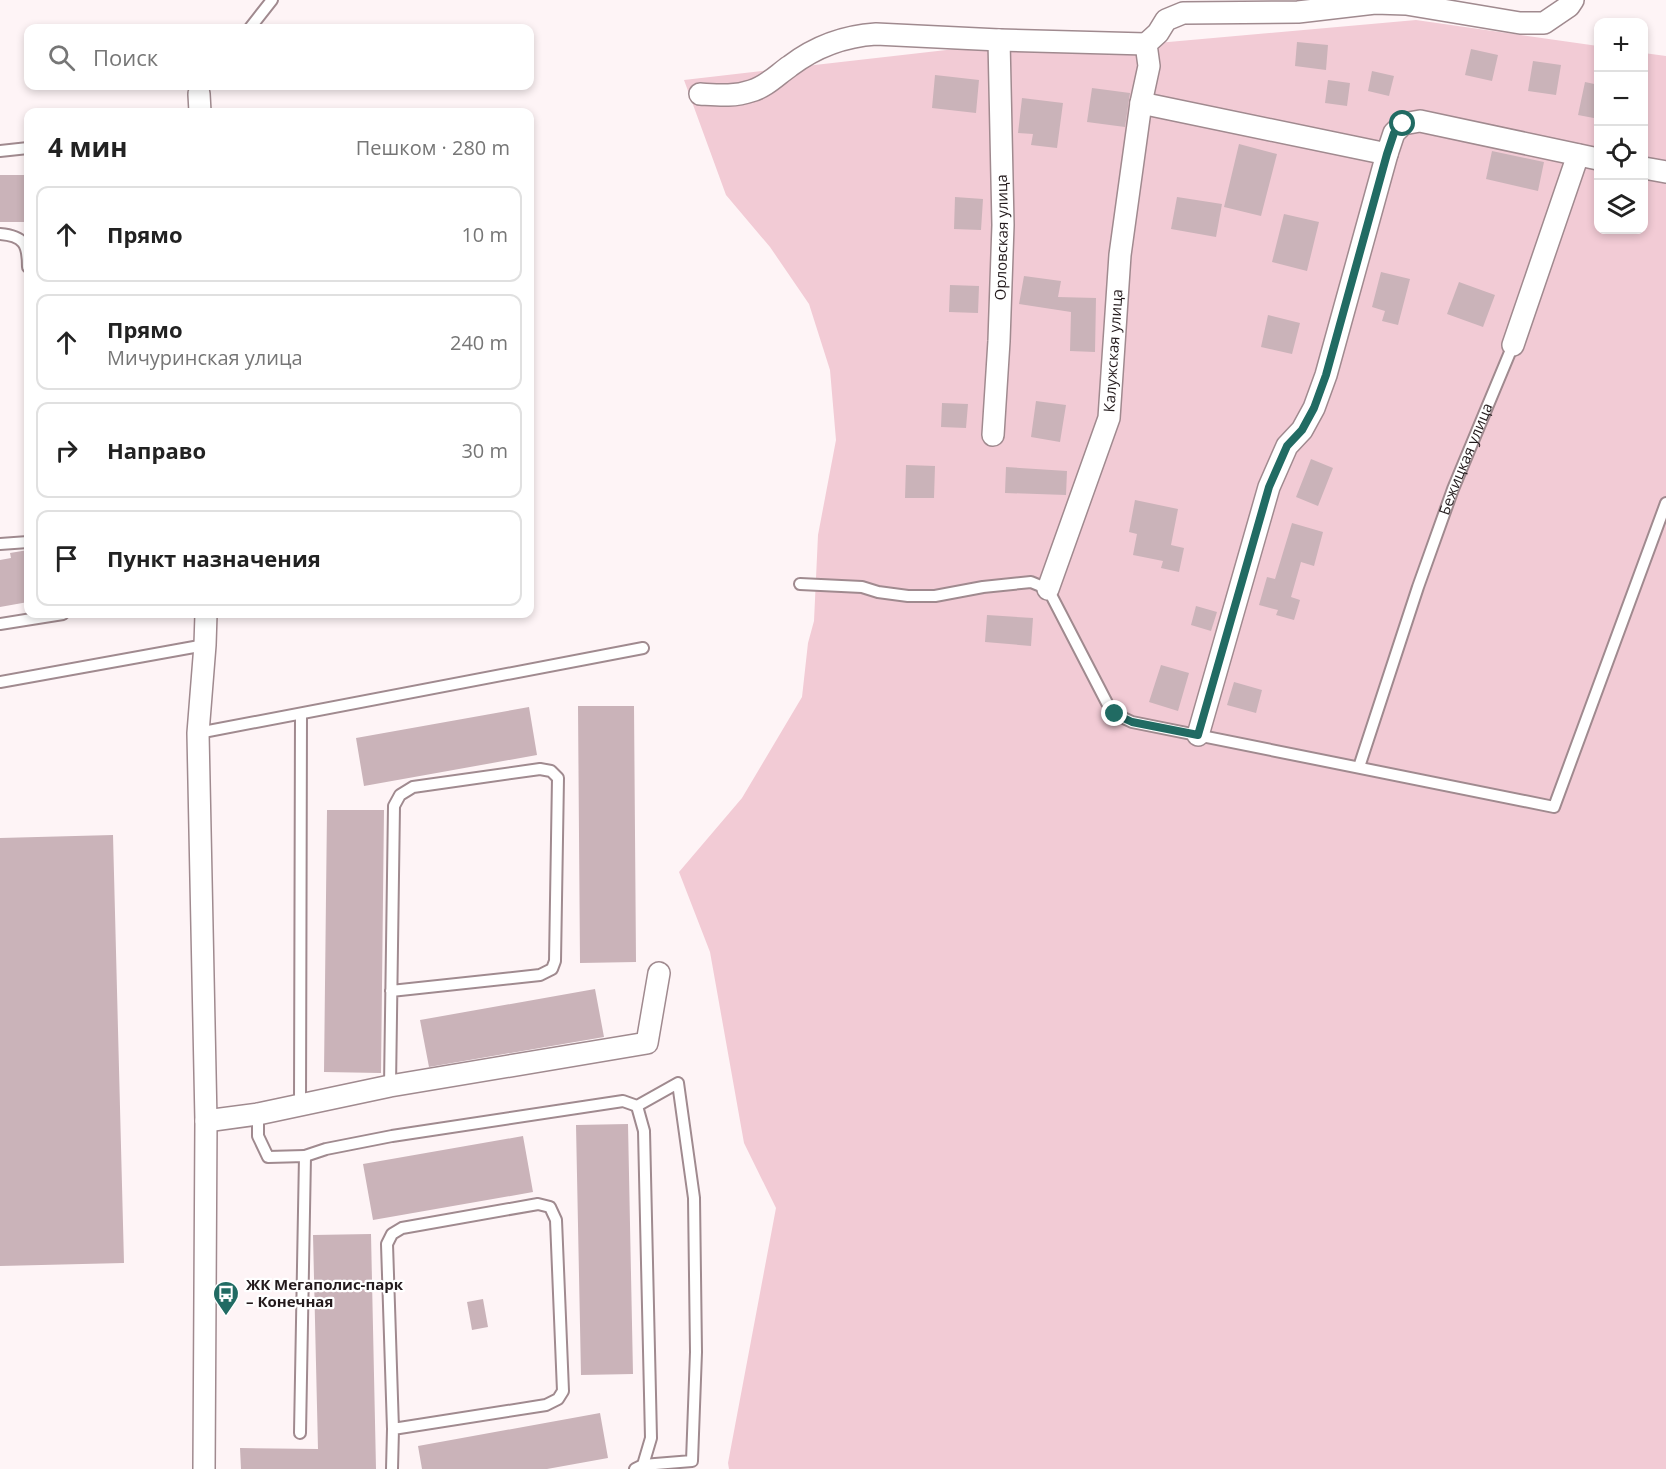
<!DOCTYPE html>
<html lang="ru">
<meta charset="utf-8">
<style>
:root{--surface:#fff;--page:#f6f6f6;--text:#222;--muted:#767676;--line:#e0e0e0}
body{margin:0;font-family:"Open Sans",sans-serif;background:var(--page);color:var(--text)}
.controls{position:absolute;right:18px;top:18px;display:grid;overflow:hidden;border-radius:12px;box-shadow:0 3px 9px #0003}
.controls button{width:54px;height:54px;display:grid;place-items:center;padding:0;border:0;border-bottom:2px solid var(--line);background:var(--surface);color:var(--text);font:30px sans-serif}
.stop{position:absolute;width:18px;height:18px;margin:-14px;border:4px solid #216b63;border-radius:50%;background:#fff}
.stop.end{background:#216b63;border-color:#fff;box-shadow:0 2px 6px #0008}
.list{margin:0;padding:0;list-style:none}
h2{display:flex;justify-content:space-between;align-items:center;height:78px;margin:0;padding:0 24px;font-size:26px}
h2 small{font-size:20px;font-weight:400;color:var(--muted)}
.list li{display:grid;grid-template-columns:39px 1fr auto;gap:18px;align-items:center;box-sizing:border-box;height:96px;margin:0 12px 12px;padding:0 12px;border:2px solid var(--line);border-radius:12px}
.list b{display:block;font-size:22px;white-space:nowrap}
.list p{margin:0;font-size:20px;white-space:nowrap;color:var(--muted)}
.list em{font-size:20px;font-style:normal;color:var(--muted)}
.icon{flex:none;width:33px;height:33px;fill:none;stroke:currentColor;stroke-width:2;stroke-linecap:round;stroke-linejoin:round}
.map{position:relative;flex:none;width:1666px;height:1469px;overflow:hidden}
.search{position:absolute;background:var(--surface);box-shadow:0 3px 9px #0003;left:24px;top:24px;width:510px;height:66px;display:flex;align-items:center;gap:15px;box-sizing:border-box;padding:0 21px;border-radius:12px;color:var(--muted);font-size:22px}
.panel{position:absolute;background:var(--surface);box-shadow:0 3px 9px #0003;left:24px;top:108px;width:510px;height:510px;border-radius:12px}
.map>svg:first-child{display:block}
</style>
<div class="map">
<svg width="1666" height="1469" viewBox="0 0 1666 1469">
<rect width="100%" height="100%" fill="#fef4f6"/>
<path fill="#f2cbd5" d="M1416 20 1598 46V230H1644V53L1666 56V1469H729L728 1463 776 1208 744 1143 710 952 679 872 742 798 802 697 808 643 814 621 818 535 836 440 830 370 809 304 770 247 726 195 684 80 999 44H1146Z"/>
<path fill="#cab3b9" d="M1297 42 1328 45 1326 70 1295 66Z
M1471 49 1498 55 1492 81 1465 75Z
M1533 61 1561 65 1556 95 1528 91Z
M1372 71 1394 76 1389 96 1368 91Z
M935 75 979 80 976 113 932 108Z
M1328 80 1350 83 1347 106 1325 103Z
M1585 82 1599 85V119L1578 115Z
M1092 88 1130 93 1125 127 1087 122Z
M1022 98 1063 103 1057 148 1031 145 1033 134 1018 133Z
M1239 144 1277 154 1261 216 1224 207Z
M1492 151 1544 162 1538 191 1486 179Z
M0 175H28V222H0Z
M955 197 983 199 981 230 954 229Z
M1177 197 1222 204 1216 237 1171 229Z
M1284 214 1319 222 1307 271 1272 262Z
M1381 272 1410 279 1398 325 1382 321 1385 311 1372 307Z
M1024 276 1061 281 1058 297 1096 298 1095 352 1070 351 1071 312 1019 304Z
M1459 282 1495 295 1483 327 1447 314Z
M950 285 979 286 978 313 949 312Z
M1268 315 1300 323 1292 354 1261 347Z
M1036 401 1066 405 1060 442 1031 437Z
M942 403 968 404 966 428 941 427Z
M1311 459 1333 468 1318 506 1296 497Z
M906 465 935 466 934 498H905Z
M1006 467 1067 471 1066 495 1005 493Z
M1135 500 1178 509 1171 545 1184 548 1179 572 1161 568 1163 561 1133 555 1137 534 1129 532Z
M1292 523 1323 532 1314 566 1301 562 1291 597 1300 600 1294 620 1276 615 1278 610 1259 605 1267 577 1275 579Z
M28 550V602L0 607V560L11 558 10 553Z
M1196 606 1217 612 1211 631 1191 625Z
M987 615 1033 618 1031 646 985 642Z
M1161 665 1189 673 1178 711 1149 702Z
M1234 682 1262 690 1256 713 1227 705Z
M578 706H634L636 962 580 963Z
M529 707 537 755 364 786 356 738Z
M327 810H384L381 1073 324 1072Z
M113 835 124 1263 0 1266V838Z
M595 989 604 1037 429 1067 420 1020Z
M628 1124 633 1374 581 1375 576 1125Z
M523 1136 533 1192 373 1220 363 1164Z
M371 1234 376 1469H241L240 1448 318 1449 313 1235Z
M483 1299 488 1327 472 1330 467 1302Z
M600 1413 608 1458 547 1469H422L418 1446Z"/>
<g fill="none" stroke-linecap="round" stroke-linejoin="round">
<defs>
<g id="lane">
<path d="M250 28 272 0"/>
<path d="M0 151 28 148"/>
<path d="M0 234C24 236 28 244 28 267"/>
<path d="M0 544 28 542"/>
<path d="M800 584 862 587 878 592 908 596H935L983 587 1031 582 1048 589 1107 703 1115 714 1132 722 1554 807 1666 503"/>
<path d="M0 624 63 614"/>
<path d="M0 682 205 645"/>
<path d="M198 733 643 648"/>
<path id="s1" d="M1359 767 1418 587 1453 489 1513 345"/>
<path d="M390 1086 394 806 400 795 413 787 540 769 551 771 558 778 555 961 552 969 540 975 391 991"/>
<path d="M300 1105 301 714"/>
<path d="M258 1114V1136L268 1157 305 1156 300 1433"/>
<path d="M305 1156 326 1149 392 1136 623 1101 637 1106 678 1083 694 1198 696 1352 692 1461 643 1465"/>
<path d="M392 1469 393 1429 387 1244 392 1234 402 1228 538 1204 550 1207 556 1220 563 1391 558 1399 546 1405 393 1429"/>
<path d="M635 1469 643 1465 651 1438 644 1131 637 1106"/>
</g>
<g id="street">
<path d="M199 94 200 112"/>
<path d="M700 94C717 95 734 97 751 91 766 87 777 75 790 66 815 47 845 36 876 34L999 40 1146 44"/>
<path d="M1141 103 1387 154 1394 133 1403 124 1420 121 1598 159"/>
<path d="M1644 168 1666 172"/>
<path d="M1513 345 1578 155"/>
<path id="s2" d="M993 435 999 341 1003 225 999 40"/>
<path id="s3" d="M1048 589 1109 418 1120 255 1141 103 1149 66 1146 44 1158 33 1166 20 1183 13 1298 12 1375 3 1406 4 1520 23H1544L1569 6 1573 0"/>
<path d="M1198 735 1269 487 1287 446 1302 430 1314 408 1326 375 1387 154"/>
<path d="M206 1121 258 1114 390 1086 647 1043 659 973"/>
<path d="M204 1469 206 1121 198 733 205 645 206 614"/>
</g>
</defs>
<use href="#lane" stroke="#a08a8f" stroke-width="14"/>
<use href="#street" stroke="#a08a8f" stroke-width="24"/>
<use href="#lane" stroke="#fff" stroke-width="10"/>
<use href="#street" stroke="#fff" stroke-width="21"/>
</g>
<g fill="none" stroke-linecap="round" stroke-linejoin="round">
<path stroke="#216b63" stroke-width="8" d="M1115 714 1132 722 1198 735 1269 487 1287 446 1302 430 1314 408 1326 375 1387 154 1394 133 1403 124"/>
</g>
<defs>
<symbol id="bus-pin" viewBox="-11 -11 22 30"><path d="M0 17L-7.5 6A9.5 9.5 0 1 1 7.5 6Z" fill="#216b63" stroke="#fff"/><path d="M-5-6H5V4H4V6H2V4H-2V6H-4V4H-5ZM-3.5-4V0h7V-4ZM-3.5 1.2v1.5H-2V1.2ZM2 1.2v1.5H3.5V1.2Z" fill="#fff"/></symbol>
</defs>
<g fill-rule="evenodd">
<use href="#bus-pin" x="211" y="1279" width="30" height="40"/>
</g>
<g text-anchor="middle" stroke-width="4.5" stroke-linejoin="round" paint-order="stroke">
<g font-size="15" fill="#231a1c" stroke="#fff">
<text dy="5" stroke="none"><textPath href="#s2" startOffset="198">Орловская улица</textPath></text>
<text dy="5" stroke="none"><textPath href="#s3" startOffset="249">Калужская улица</textPath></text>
<text dy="5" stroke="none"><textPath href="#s1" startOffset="326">Бежицкая улица</textPath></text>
</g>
<g font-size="15" font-weight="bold" fill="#231a1c" stroke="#fff" text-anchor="start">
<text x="246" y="1290">ЖК Мегаполис-парк<tspan x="246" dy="17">– Конечная</tspan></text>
</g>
</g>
</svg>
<div class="controls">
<button>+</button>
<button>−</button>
<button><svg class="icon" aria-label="locate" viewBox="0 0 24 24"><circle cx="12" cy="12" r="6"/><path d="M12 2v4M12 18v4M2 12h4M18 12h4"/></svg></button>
<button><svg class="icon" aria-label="layers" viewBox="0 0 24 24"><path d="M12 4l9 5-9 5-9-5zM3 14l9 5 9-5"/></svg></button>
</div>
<div class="stop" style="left:1403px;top:124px"></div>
<div class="stop end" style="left:1115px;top:714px"></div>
<div class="search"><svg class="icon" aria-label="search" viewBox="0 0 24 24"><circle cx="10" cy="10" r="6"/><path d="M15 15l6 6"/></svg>Поиск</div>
<section class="panel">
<h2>4 мин<small>Пешком · 280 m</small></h2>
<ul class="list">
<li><svg class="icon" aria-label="ahead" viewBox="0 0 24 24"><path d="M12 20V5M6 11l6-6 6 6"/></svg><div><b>Прямо</b></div><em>10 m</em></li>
<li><svg class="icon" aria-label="ahead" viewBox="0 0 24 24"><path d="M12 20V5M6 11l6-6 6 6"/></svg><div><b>Прямо</b><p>Мичуринская улица</p></div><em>240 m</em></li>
<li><svg class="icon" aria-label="right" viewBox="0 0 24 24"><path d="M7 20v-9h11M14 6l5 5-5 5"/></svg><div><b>Направо</b></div><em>30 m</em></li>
<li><svg class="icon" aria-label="arrive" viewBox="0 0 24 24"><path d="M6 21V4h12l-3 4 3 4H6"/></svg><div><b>Пункт назначения</b></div></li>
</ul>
</section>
</div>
